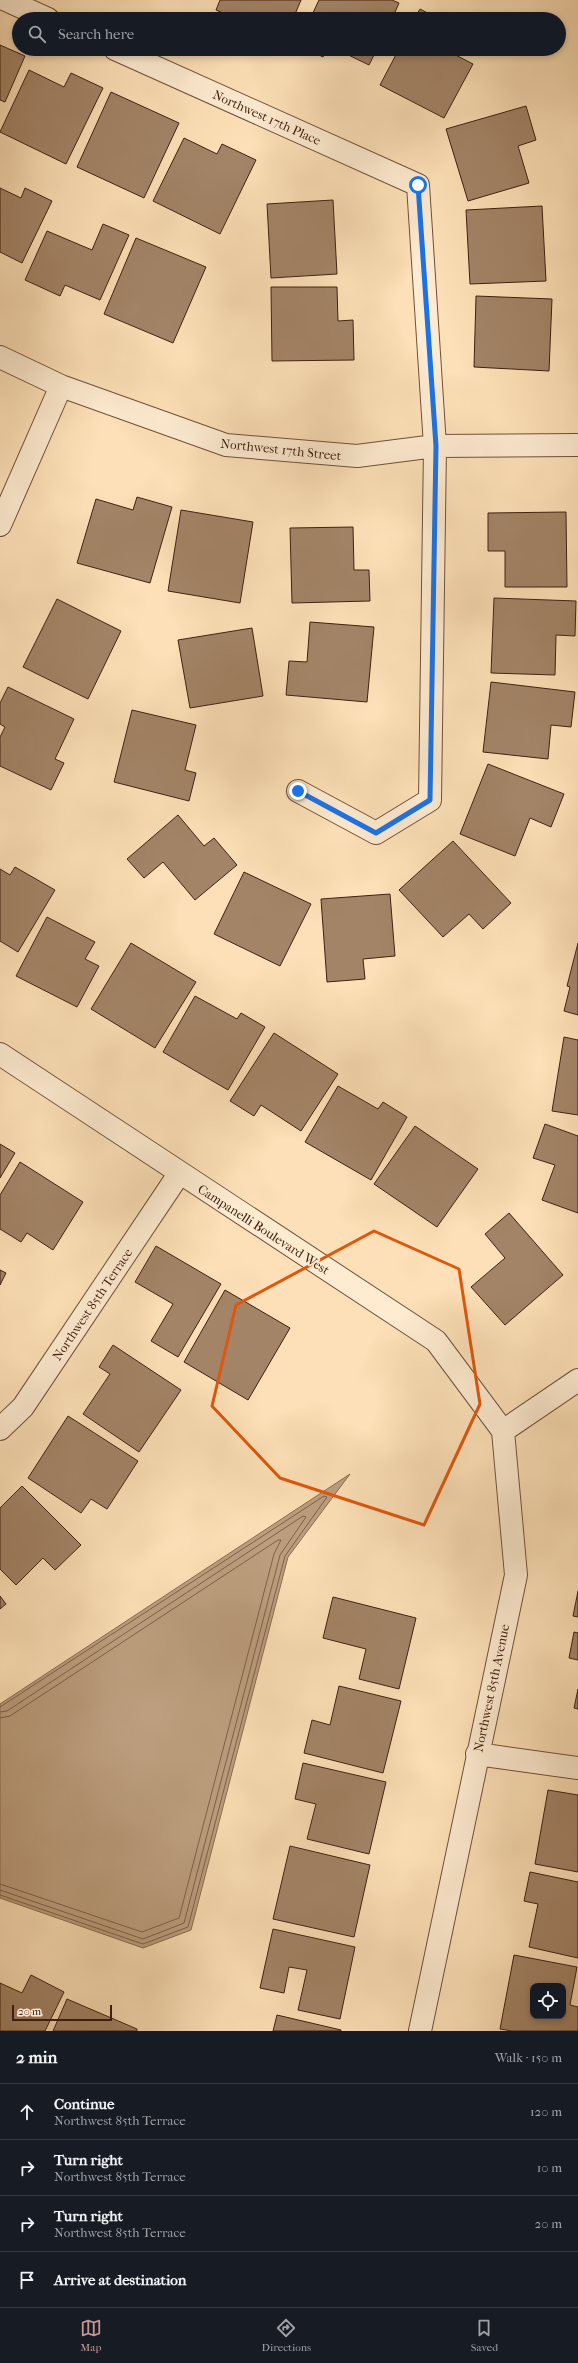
<!DOCTYPE html>
<meta charset="utf-8">
<style>
:root{--surface:#171b24;--page:#20242c;--text:#f1f3f6;--muted:#9ea1a6;--line:#363941;--accent:#c59692}
body{margin:0;font-family:"IM FELL French Canon",serif;background:var(--page);color:var(--text)}
.controls{position:absolute;right:12px;bottom:12px;display:grid;overflow:hidden;border-radius:8px;box-shadow:0 2px 6px #0003}
.controls button{width:36px;height:36px;display:grid;place-items:center;padding:0;border:0;border-bottom:1px solid var(--line);background:var(--surface);color:var(--text);font:20px sans-serif}
.scale{position:absolute;left:12px;bottom:10px;width:100px;box-sizing:border-box;padding-left:4px;border:2px solid #412011;border-top:0;font-size:11px;line-height:14px;white-space:nowrap;color:#412011;-webkit-text-stroke:3px #feebd0;paint-order:stroke}
.stop{position:absolute;width:12px;height:12px;margin:-9px;border:3px solid #1a73e8;border-radius:50%;background:#fff}
.stop.end{background:#1a73e8;border-color:#fff;box-shadow:0 1px 4px #0008}
.list{margin:0;padding:0;list-style:none}
h2{display:flex;justify-content:space-between;align-items:center;height:52px;margin:0;padding:0 16px;font-size:17px}
h2 small{font-size:13px;font-weight:400;color:var(--muted)}
.list li{display:grid;grid-template-columns:26px 1fr auto;gap:12px;align-items:center;box-sizing:border-box;height:56px;padding:0 16px;border-top:1px solid var(--line)}
.list b{display:block;font-size:15px;white-space:nowrap}
.list p{margin:0;font-size:13px;white-space:nowrap;color:var(--muted)}
.list em{font-size:13px;font-style:normal;color:var(--muted)}
.icon{flex:none;width:22px;height:22px;fill:none;stroke:currentColor;stroke-width:2;stroke-linecap:round;stroke-linejoin:round}
.map{position:relative;flex:none;width:578px;height:2031px;overflow:hidden}
.search{position:absolute;background:var(--surface);box-shadow:0 2px 6px #0003;left:12px;right:12px;top:12px;height:44px;display:flex;align-items:center;gap:10px;box-sizing:border-box;padding:0 14px;border-radius:22px;color:var(--muted);font-size:15px}
.sheet{height:276px;background:var(--surface)}
nav{display:flex;justify-content:space-around;align-items:center;box-sizing:border-box;height:56px;border-top:1px solid var(--line);background:var(--surface);font-size:11px;color:var(--muted)}
nav a{display:grid;justify-items:center;gap:2px}
nav .on{color:var(--accent)}
.map>svg:first-child{display:block}
</style>
<div class="map">
<svg width="578" height="2031" viewBox="0 0 578 2031">
<rect width="100%" height="100%" fill="#fde0b7"/>
<filter id="stains"><feTurbulence type="fractalNoise" baseFrequency=".005" numOctaves="4"/><feColorMatrix values="0 0 0 0 .2 0 0 0 0 .09 0 0 0 0 .02 0 0 0 .5 -.17"/></filter>
<radialGradient id="worn" r=".72"><stop offset=".6" stop-color="#630" stop-opacity="0"/><stop offset="1" stop-color="#630" stop-opacity=".3"/></radialGradient>
<path fill="#bd9f7f" stroke="#8b6c53" d="M350 1474 288 1557 191 1930 143 1948 0 1898V1704Z"/>
<g fill="none" stroke-linecap="round" stroke-linejoin="round">
<path stroke="#7f6048" stroke-width="1" d="M0 1707 324 1496 327 1497 285 1556 188 1927 143 1944 0 1895
M0 1712 7 1711 303 1516 306 1517 280 1555 184 1923 143 1939 0 1890
M0 1718 10 1716 278 1540H281L274 1554 179 1918 142 1932 0 1884"/>
</g>
<path fill="#a38467" stroke="#412011" fill-rule="evenodd" d="M220 0H301L293 19H237L216 10Z
M319 0H392L399 3 392 19H310Z
M420 9 439 19H414Z
M0 45 25 56 5 102 0 100Z
M307 49H327L323 57Z
M336 49H377L369 65Z
M399 49H444L473 64 444 118 380 85Z
M29 70 64 87 71 73 103 88 66 164 0 132Z
M111 92 179 123 144 198 77 167Z
M526 106 536 140 518 146 529 183 468 201 446 129Z
M184 138 217 154 222 144 256 160 220 234 153 201Z
M0 188 21 198 25 188 52 201 22 263 0 252Z
M333 200 337 274 271 278 267 204Z
M542 206 546 281 470 284 466 210Z
M103 224 129 235 100 300 65 285 60 296 25 280 47 231 92 250Z
M136 238 206 267 173 343 104 314Z
M271 287H337L338 321 353 320 354 360 272 361Z
M476 296 552 299 549 371 474 367Z
M137 497 172 507 150 583 77 563 96 499 133 510Z
M181 510 253 522 240 603 168 591Z
M566 512 567 587H505V551H488V513Z
M353 527 354 570H369L370 601 292 603 290 528Z
M494 598 576 601 575 636 556 635 555 675 491 673Z
M57 599 121 631 88 699 23 667Z
M310 622 374 627 367 702 286 695 289 661 307 662Z
M252 628 263 696 190 708 178 640Z
M491 682 575 692 571 727 551 725 548 759 483 752Z
M8 687 74 719 55 759 64 763 51 790 0 766V737L5 727 0 724V703Z
M132 710 196 725 185 770 196 773 189 801 114 782Z
M488 764 564 794 551 827 530 818 515 856 460 834Z
M178 815 204 846 214 838 237 865 195 900 163 862 144 878 127 859Z
M453 841 511 903 483 929 469 914 443 937 399 890Z
M15 867 55 890 18 952 0 941V869L10 875Z
M244 872 311 904 280 966 214 934Z
M390 894 395 956 363 959 365 979 327 982 321 899Z
M47 917 95 942 85 959 99 966 77 1007 16 976Z
M131 943 196 982 155 1048 91 1009Z
M578 943V1015L564 1011 570 987 567 986Z
M195 996 237 1019 241 1013 265 1027 228 1090 163 1052Z
M274 1033 338 1074 301 1131 261 1105 254 1116 230 1101Z
M564 1037 578 1040V1115L552 1111Z
M338 1086 378 1109 383 1102 407 1117 371 1180 305 1142Z
M545 1124 578 1136V1213L542 1200 555 1165 533 1158Z
M415 1126 478 1169 437 1227 374 1184Z
M0 1144 15 1153 0 1178Z
M20 1162 83 1202 53 1250 27 1233 21 1242 0 1229V1195Z
M509 1213 563 1275 505 1325 471 1287 505 1258 485 1234Z
M156 1246 221 1284 178 1357 151 1341 173 1304 135 1282Z
M0 1270 6 1273 0 1285Z
M225 1290 290 1328 248 1400 184 1362Z
M113 1345 181 1390 139 1452 83 1414 110 1374 99 1367Z
M68 1416 138 1461 107 1509 91 1499 81 1513 28 1478Z
M22 1486 81 1545 55 1570 43 1558 16 1585 0 1569V1508Z
M578 1591V1617L573 1616Z
M0 1596 6 1604 0 1609Z
M333 1597 416 1618 399 1689 359 1679 366 1649 323 1638Z
M574 1632 578 1633V1660L569 1658Z
M339 1686 401 1701 383 1773 304 1753 312 1720 330 1725Z
M578 1689V1709L574 1708Z
M303 1763 386 1782 369 1854 307 1839 316 1804 295 1799Z
M548 1790 578 1795V1872L535 1864Z
M290 1846 370 1865 354 1937 273 1919Z
M530 1872 578 1882V1958L529 1947 538 1904 524 1901Z
M273 1929 355 1947 340 2019 298 2010 307 1970 289 1967 284 1993 260 1988Z
M514 1955 577 1967 570 2005 578 2007V2031H512L500 2029ZM533 1986H563V2016H533Z
M31 1975 64 1992 45 2031H0V1983L22 1993Z
M67 1999 137 2029V2031H53Z
M277 2015 341 2030V2031H273Z"/>
<g fill="none" stroke-linecap="round" stroke-linejoin="round">
<defs>
<path id="minor" d="M6 0 48 19
M115 49 418 185 435 446 430 800 376 833 298 791
M0 357 61 386 226 445 357 456 435 446 578 445
M0 525 61 386
M0 1054 436 1341 503 1431
M0 1429 23 1407 179 1174
M503 1431 578 1380
M477 1754 578 1768
M420 2031 516 1575 503 1431"/>
</defs>
<use href="#minor" stroke="#70503a" stroke-width="24"/>
<use href="#minor" stroke="#feebd0" stroke-width="22"/>
</g>
<g fill="none" stroke-linecap="round" stroke-linejoin="round">
<path stroke="#1a73e8" stroke-width="5" d="M298 791 376 833 430 800 436 446 418 185"/>
</g>
<path fill="none" stroke="#e0560c" stroke-width="3" stroke-linejoin="round" d="M374 1231 459 1269 480 1404 424 1525 280 1478 212 1406 236 1305Z"/>
<g text-anchor="middle" stroke-width="3.5" stroke-linejoin="round" paint-order="stroke">
<g font-size="13" fill="#412011" stroke="#feebd0">
<text transform="translate(267 117) rotate(24)" y="5">Northwest 17th Place</text>
<text transform="translate(281 449) rotate(6)" y="5">Northwest 17th Street</text>
<text transform="translate(264 1229) rotate(33)" y="5">Campanelli Boulevard West</text>
<text transform="translate(92 1304) rotate(-56)" y="5">Northwest 85th Terrace</text>
<text transform="translate(491 1688) rotate(-78)" y="5">Northwest 85th Avenue</text>
</g>
</g>
<rect width="100%" height="100%" filter="url(#stains)"/>
<rect width="100%" height="100%" fill="url(#worn)"/>
</svg>
<div class="controls">
<button><svg class="icon" aria-label="locate" viewBox="0 0 24 24"><circle cx="12" cy="12" r="6"/><path d="M12 2v4M12 18v4M2 12h4M18 12h4"/></svg></button>
</div>
<div class="scale">20 m</div>
<div class="stop" style="left:418px;top:185px"></div>
<div class="stop end" style="left:298px;top:791px"></div>
<div class="search"><svg class="icon" aria-label="search" viewBox="0 0 24 24"><circle cx="10" cy="10" r="6"/><path d="M15 15l6 6"/></svg>Search here</div>
</div>
<section class="sheet">
<h2>2 min<small>Walk · 150 m</small></h2>
<ul class="list">
<li><svg class="icon" aria-label="ahead" viewBox="0 0 24 24"><path d="M12 20V5M6 11l6-6 6 6"/></svg><div><b>Continue</b><p>Northwest 85th Terrace</p></div><em>120 m</em></li>
<li><svg class="icon" aria-label="right" viewBox="0 0 24 24"><path d="M7 20v-9h11M14 6l5 5-5 5"/></svg><div><b>Turn right</b><p>Northwest 85th Terrace</p></div><em>10 m</em></li>
<li><svg class="icon" aria-label="right" viewBox="0 0 24 24"><path d="M7 20v-9h11M14 6l5 5-5 5"/></svg><div><b>Turn right</b><p>Northwest 85th Terrace</p></div><em>20 m</em></li>
<li><svg class="icon" aria-label="arrive" viewBox="0 0 24 24"><path d="M6 21V4h12l-3 4 3 4H6"/></svg><div><b>Arrive at destination</b></div></li>
</ul>
</section>
<nav>
<a class="on"><svg class="icon" aria-label="map" viewBox="0 0 24 24"><path d="M3 6l6-2 6 2 6-2v14l-6 2-6-2-6 2zM9 4v14M15 6v14"/></svg>Map</a>
<a><svg class="icon" aria-label="directions" viewBox="0 0 24 24"><path d="M12 3l9 9-9 9-9-9zM9 14v-3h6M13 9l2 2-2 2"/></svg>Directions</a>
<a><svg class="icon" aria-label="saved" viewBox="0 0 24 24"><path d="M7 4h10v16l-5-4-5 4z"/></svg>Saved</a>
</nav>
